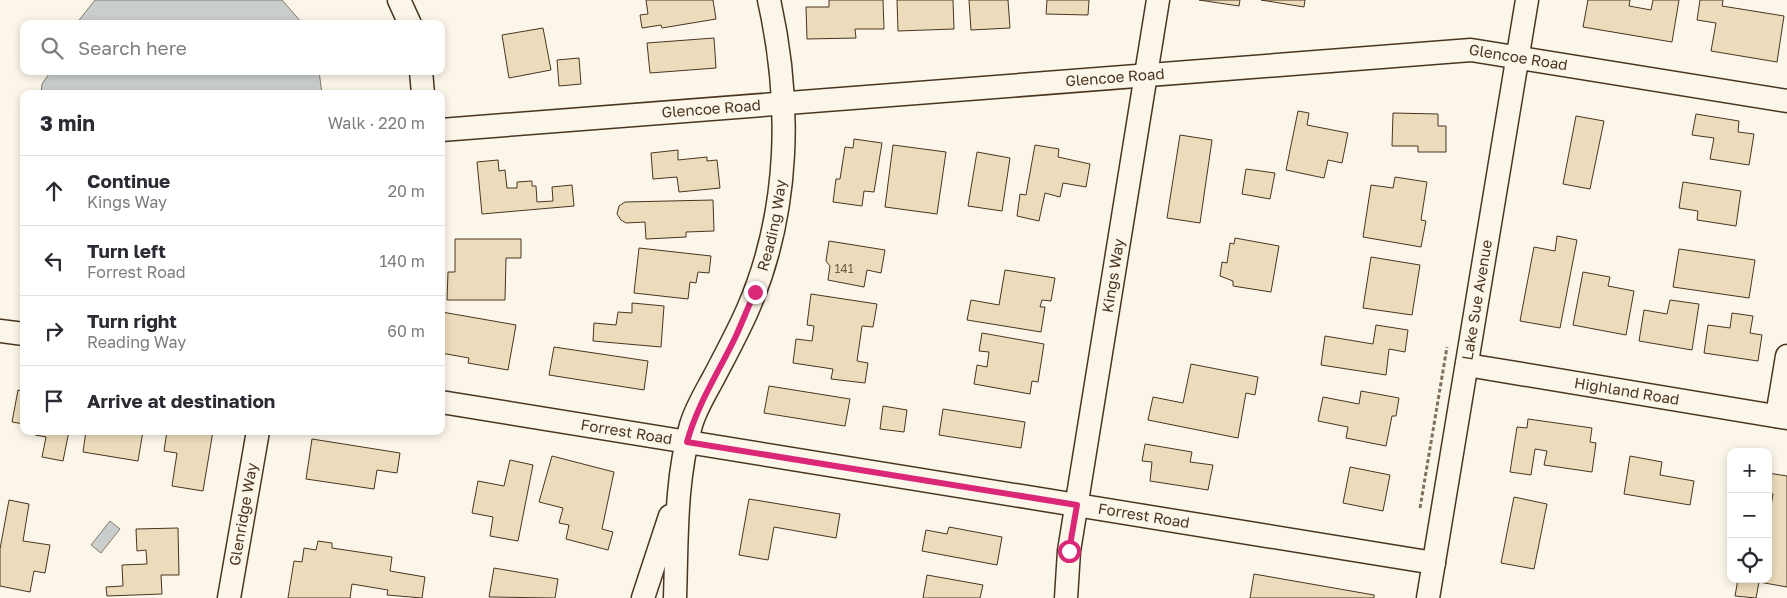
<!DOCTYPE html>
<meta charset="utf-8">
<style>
:root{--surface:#fff;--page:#f2f2f3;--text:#2b2b33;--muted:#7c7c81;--line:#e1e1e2}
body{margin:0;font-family:"Golos Text",sans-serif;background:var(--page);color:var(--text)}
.controls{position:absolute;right:15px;bottom:15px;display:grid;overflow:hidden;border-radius:10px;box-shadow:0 2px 8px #0003}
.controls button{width:45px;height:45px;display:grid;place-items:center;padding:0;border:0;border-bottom:1px solid var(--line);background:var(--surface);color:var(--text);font:25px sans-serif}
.stop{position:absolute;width:15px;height:15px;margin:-11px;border:4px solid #db2777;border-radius:50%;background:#fff}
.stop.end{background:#db2777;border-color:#fff;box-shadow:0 1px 5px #0008}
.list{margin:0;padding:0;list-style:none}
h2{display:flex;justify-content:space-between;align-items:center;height:65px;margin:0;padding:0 20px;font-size:21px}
h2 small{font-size:16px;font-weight:400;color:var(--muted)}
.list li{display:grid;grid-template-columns:32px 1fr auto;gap:15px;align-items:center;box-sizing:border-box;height:70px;padding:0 20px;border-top:1px solid var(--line)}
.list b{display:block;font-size:19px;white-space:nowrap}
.list p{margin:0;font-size:16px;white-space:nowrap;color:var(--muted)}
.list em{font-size:16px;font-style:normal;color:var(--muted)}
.icon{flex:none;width:28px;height:28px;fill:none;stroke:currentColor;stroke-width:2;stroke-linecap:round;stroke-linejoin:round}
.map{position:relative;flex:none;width:1787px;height:598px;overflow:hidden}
.search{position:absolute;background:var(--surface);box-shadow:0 2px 8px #0003;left:20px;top:20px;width:425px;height:55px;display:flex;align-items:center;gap:12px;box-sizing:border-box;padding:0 18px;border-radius:10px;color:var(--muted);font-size:19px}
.panel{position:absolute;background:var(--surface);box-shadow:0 2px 8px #0003;left:20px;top:90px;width:425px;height:345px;border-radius:10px}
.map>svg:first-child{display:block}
</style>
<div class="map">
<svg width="1787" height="598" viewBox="0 0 1787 598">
<rect width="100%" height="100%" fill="#fbf6e9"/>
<path fill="#c9cecd" stroke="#887966" d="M95 0H282L303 24H76Z
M51 71H319L322 94H41L42 84Z
M110 521 120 529 101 553 91 545Z"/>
<path fill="#ecdcbc" stroke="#4a3520" d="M646 0H713L716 19 662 28 661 25 642 28 640 15 648 14Z
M829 0H883L884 29H855L856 38 807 39 806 7H829Z
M897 0H953L954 29 898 31Z
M969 0H1008L1010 28 971 30Z
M1047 0H1089L1088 15 1046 14Z
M1199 0H1240L1239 6Z
M1261 0H1305L1304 7Z
M1588 0H1630L1629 6 1651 10 1653 0H1679L1672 42 1583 27Z
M1700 0H1723L1722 6 1784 16 1777 62 1711 51 1716 23 1697 20Z
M543 28 551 70 509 78 502 35Z
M714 38 716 68 650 73 647 43Z
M579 58 581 84 559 86 557 60Z
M1298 111 1309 113 1307 125 1348 133 1342 163 1328 160 1324 178 1286 170Z
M1393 113 1438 114V126H1446V152H1418V146H1392Z
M1696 114 1739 121 1738 132 1754 134 1749 165 1710 159 1714 138 1692 135Z
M1576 116 1604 121 1590 189 1563 184Z
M1180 135 1212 140 1200 223 1167 218Z
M854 139 882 143 874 192 864 191 862 206 833 202 836 179H840L845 147 853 148Z
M893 145 946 152 937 214 885 207Z
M1035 145 1059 149 1058 157 1090 164 1086 187 1063 183 1060 197 1045 193 1039 221 1017 216 1020 194 1026 195Z
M678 150V160L707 157V161L717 160 720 188 679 192 677 177 653 179 651 153Z
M977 152 1010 158 1002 211 968 206Z
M498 160 499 171 505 170 507 188H517V182L532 181V186H536L537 202 553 201 552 187 572 185 574 206 482 214 477 162Z
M1246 169 1275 173 1270 199 1242 194Z
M1395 177 1427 182 1421 220 1426 221 1421 247 1363 237 1371 185 1393 188Z
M1683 182 1741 191 1736 226 1697 220 1698 211 1679 208Z
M713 200 714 231 686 232V237L646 239 645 222 626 223 621 220 617 214 619 206 625 202Z
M1557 236 1577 240 1560 328 1520 321 1534 247 1555 251Z
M1235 238 1279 246 1271 292 1233 286V281L1220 276 1222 262 1227 263 1230 243 1234 244Z
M455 239H521V258H506L505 300H447L448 272H455Z
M829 241 885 250 881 273 867 270 864 287 828 280 830 266 826 261Z
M639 248 711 256 709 273 698 272 696 283 690 282 688 299 634 293Z
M1679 249 1755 260 1749 298 1673 287Z
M1371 257 1420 265 1412 315 1363 308Z
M1005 270 1055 278 1051 301 1042 300 1040 307H1045L1041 332 967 320 971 300 999 305Z
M1583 272 1610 277 1608 286 1634 291 1626 335 1573 325Z
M811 294 877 304 873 327 862 326 857 361 868 363 865 383 831 379 833 369 793 363 796 339 812 341 814 326 807 325Z
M1670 300 1699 304 1692 350 1639 341 1644 310 1667 314Z
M632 303 664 306 661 347 593 341 594 323 616 325 618 312 632 313Z
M442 312 516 325 508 370 468 363 469 358 441 353Z
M1732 313 1753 316 1750 333 1762 335 1758 361 1704 353 1708 325 1730 328Z
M1376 325 1408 330 1405 352 1389 349 1386 375 1321 365 1325 336 1373 344Z
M982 333 1044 344 1038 382 1032 381 1030 394 974 384 977 365 987 367 989 352 979 351Z
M554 347 648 361 644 390 549 375Z
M1191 364 1258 377 1255 395 1246 393 1238 438 1148 420 1153 397 1183 403Z
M769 386 850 399 845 426 764 413Z
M18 390 24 391V424L12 422Z
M1361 391 1399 398 1396 416H1392L1386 446 1346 438 1348 427 1318 421 1323 397 1359 404Z
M883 406 907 410 904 432 880 429Z
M943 409 1025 422 1021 448 939 435Z
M1528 419 1592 428 1590 442 1596 443 1592 472 1544 465 1547 451 1535 449 1531 475 1510 472 1517 427 1527 428Z
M36 431H69L63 461 42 457 46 437 35 435Z
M86 431H143L138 461 83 452Z
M167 431H213L203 491 172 486 177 453 164 451Z
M312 439 400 453 397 473 377 470 374 489 306 479Z
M1145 444 1192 452 1190 462 1213 465 1208 490 1150 481 1152 462 1142 461Z
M552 456 614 472 602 529 613 532 608 550 566 539 569 525 559 523 563 508 539 502Z
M1630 456 1662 462 1660 475 1694 481 1690 505 1624 494Z
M510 460 533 465 518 541 490 536 493 517 472 513 478 481 504 486Z
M1350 467 1390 475 1383 511 1343 503Z
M1768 473 1787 476V587L1759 582 1756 598 1735 596 1738 579H1768V512H1770L1773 494 1768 493Z
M1514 497 1547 504 1534 569 1501 563Z
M749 499 840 514 836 538 774 527 768 560 739 555Z
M9 500 29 504 23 541 50 545 45 573 34 571 30 592 0 586V549Z
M949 527 1002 537 997 565 922 551 926 530 947 534Z
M178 528 179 575H161L162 594 107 596 106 587 123 586 122 565 147 564 146 550 137 551 136 529Z
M318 541 332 543V548L392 557 390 571 425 577 422 598 387 595 388 590 352 584 350 598H288L294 561 302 562 304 548 316 550Z
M494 568 558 579 555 598 489 597Z
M1254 574 1374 595V598H1250Z
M927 575 983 585 980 598H923Z"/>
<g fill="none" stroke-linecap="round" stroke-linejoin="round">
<defs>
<g id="minor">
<path d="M399 0 410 24"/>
<path d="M421 71 423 94"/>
<path id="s1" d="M441 130 1471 50 1787 101"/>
<path d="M0 331 24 334"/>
<path id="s2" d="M1467 365 1787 418"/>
<path id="s3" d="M441 402 1434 563"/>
<path d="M1777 416 1787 356"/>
<path id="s4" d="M229 598 258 431"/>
<path d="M643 598 670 516"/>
<path id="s5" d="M675 598C677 540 675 481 691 425 696 408 706 392 714 377 726 354 738 332 748 309 790 212 792 102 769 0"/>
<path id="s6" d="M1066 598 1069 551 1158 0"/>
<path id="s7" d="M1428 598 1527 0"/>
</g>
</defs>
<use href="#minor" stroke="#4a3520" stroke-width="25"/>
<path stroke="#7f6f5c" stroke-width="3" stroke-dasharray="4 2.5" stroke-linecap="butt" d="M1420 508 1447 347"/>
<use href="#minor" stroke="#fbf6e9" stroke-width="22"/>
</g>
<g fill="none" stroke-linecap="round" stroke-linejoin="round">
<path stroke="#db2777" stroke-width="6" d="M755 292C748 307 742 323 735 338 718 373 697 405 687 442L1077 505 1069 551"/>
</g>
<g text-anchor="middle" stroke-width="4" stroke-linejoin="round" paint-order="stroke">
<g font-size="12" fill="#725f47">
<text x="844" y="273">141</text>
</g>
<g font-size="15" fill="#4a3520" stroke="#fbf6e9">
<text dy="5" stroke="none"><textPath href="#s1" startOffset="1081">Glencoe Road</textPath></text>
<text dy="5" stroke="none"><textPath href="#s1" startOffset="676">Glencoe Road</textPath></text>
<text dy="5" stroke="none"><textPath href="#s1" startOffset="271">Glencoe Road</textPath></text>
<text dy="5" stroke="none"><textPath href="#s5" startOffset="391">Reading Way</textPath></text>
<text dy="5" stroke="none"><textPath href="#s6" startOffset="326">Kings Way</textPath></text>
<text dy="5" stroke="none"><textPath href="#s7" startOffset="302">Lake Sue Avenue</textPath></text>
<text dy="5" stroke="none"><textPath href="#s2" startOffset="162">Highland Road</textPath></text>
<text dy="5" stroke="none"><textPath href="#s3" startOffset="188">Forrest Road</textPath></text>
<text dy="5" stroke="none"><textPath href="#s4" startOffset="85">Glenridge Way</textPath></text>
<text dy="5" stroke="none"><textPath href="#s3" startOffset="712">Forrest Road</textPath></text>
</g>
</g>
</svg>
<div class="controls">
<button>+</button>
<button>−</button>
<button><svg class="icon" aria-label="locate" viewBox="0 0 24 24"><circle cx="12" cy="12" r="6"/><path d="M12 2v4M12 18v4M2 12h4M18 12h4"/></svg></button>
</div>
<div class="stop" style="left:1069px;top:551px"></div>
<div class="stop end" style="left:755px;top:292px"></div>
<div class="search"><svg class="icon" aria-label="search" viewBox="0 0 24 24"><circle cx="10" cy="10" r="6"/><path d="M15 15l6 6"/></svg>Search here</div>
<section class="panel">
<h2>3 min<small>Walk · 220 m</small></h2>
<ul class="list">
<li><svg class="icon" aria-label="ahead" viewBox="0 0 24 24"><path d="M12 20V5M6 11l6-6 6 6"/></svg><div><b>Continue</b><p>Kings Way</p></div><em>20 m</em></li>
<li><svg class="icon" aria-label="left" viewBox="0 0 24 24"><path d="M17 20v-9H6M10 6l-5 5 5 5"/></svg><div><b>Turn left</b><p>Forrest Road</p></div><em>140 m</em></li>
<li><svg class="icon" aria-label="right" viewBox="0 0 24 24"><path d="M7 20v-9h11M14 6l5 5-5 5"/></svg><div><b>Turn right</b><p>Reading Way</p></div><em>60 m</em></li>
<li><svg class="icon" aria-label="arrive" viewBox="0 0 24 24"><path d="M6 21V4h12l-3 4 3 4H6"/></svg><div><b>Arrive at destination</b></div></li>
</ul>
</section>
</div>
